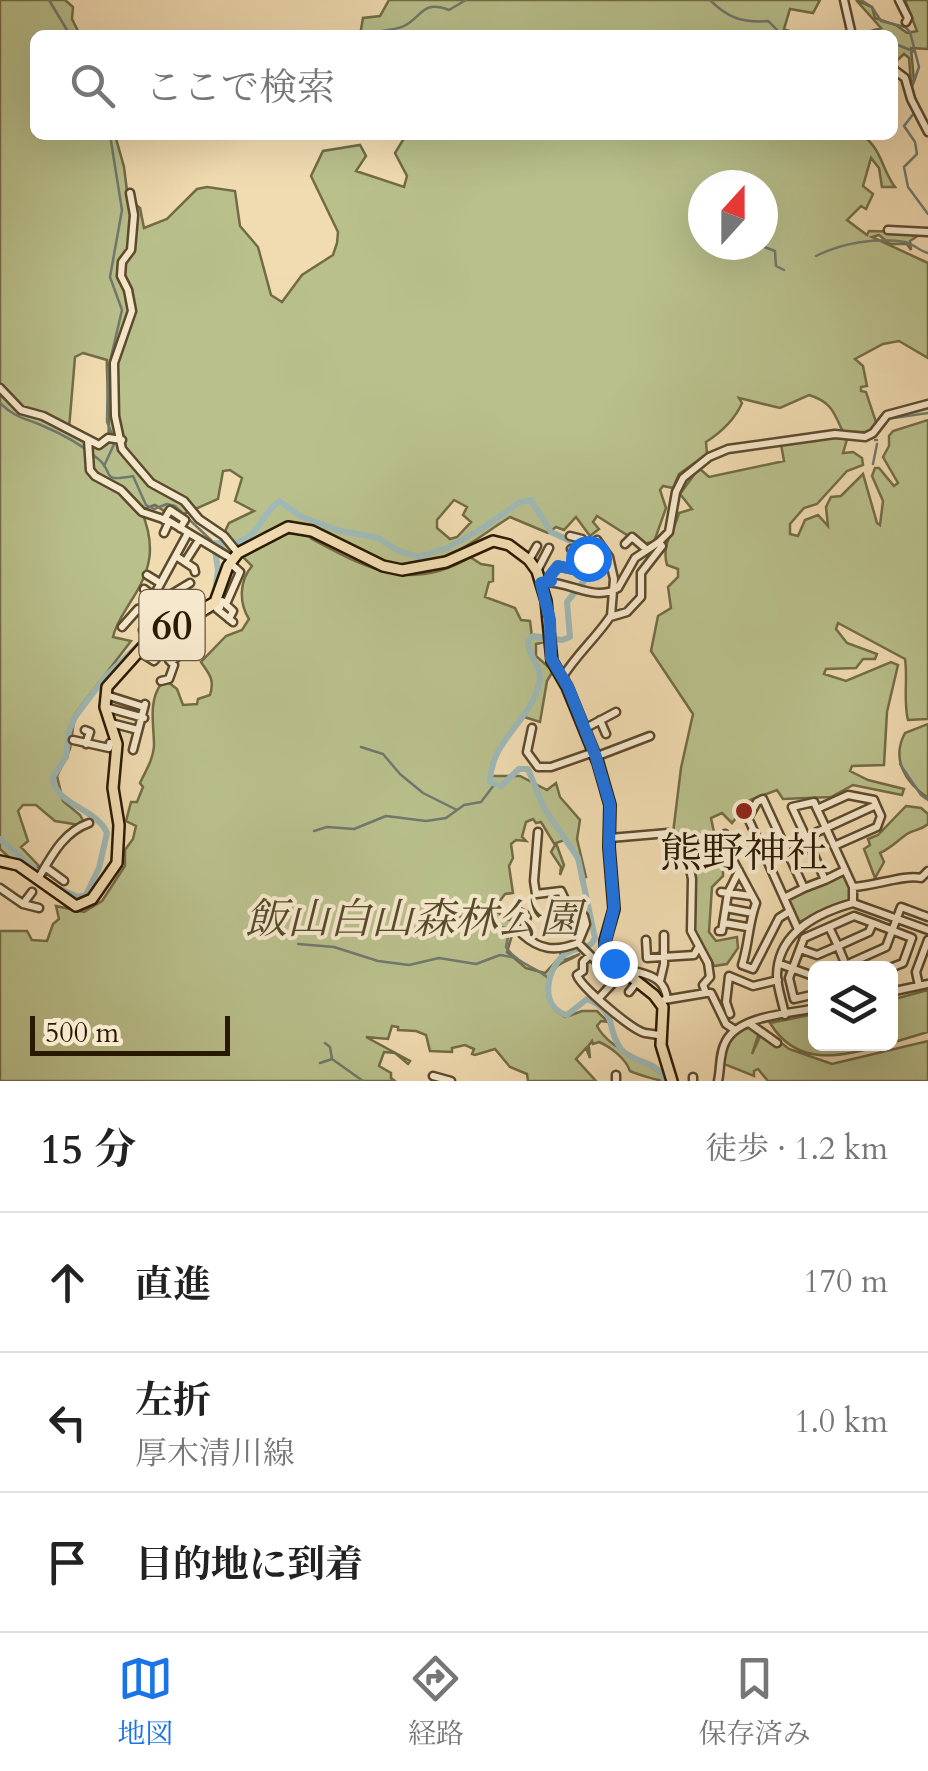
<!DOCTYPE html>
<html lang="ja">
<meta charset="utf-8">
<style>
:root{--surface:#fff;--page:#f2f2f2;--text:#222;--muted:#767676;--line:#e0e0e0;--accent:#1a73e8}
body{margin:0;font-family:Cardo,"Noto Serif JP",serif;background:var(--page);color:var(--text)}
.controls{position:absolute;right:30px;bottom:30px;display:grid;overflow:hidden;border-radius:15px;box-shadow:0 10px 40px #0002}
.controls button{width:90px;height:90px;display:grid;place-items:center;padding:0;border:0;border-bottom:2px solid var(--line);background:var(--surface);color:var(--text);font:50px sans-serif}
.compass{position:absolute;left:688px;top:170px;width:90px;height:90px;border-radius:50%;background:var(--surface);box-shadow:0 10px 40px #0002;rotate:21deg}
.scale{position:absolute;left:30px;bottom:25px;width:200px;box-sizing:border-box;padding-left:10px;border:5px solid #2a1901;border-top:0;font-size:28px;line-height:35px;white-space:nowrap;color:#2a1901;-webkit-text-stroke:8px #f6e8cc;paint-order:stroke}
.stop{position:absolute;width:30px;height:30px;margin:-22px;border:8px solid #1a73e8;border-radius:50%;background:#fff}
.stop.end{background:#1a73e8;border-color:#fff;box-shadow:0 2px 10px #0008}
.list{margin:0;padding:0;list-style:none}
h2{display:flex;justify-content:space-between;align-items:center;height:130px;margin:0;padding:0 40px;font-size:42px}
h2 small{font-size:32px;font-weight:400;color:var(--muted)}
.list li{display:grid;grid-template-columns:65px 1fr auto;gap:30px;align-items:center;box-sizing:border-box;height:140px;padding:0 40px;border-top:2px solid var(--line)}
.list b{display:block;font-size:38px;white-space:nowrap}
.list p{margin:0;font-size:32px;white-space:nowrap;color:var(--muted)}
.list em{font-size:32px;font-style:normal;color:var(--muted)}
.icon{flex:none;width:55px;height:55px;fill:none;stroke:currentColor;stroke-width:2;stroke-linecap:round;stroke-linejoin:round}
.map{position:relative;flex:none;width:928px;height:1081px;overflow:hidden}
.search{position:absolute;background:var(--surface);box-shadow:0 10px 40px #0002;left:30px;right:30px;top:30px;height:110px;display:flex;align-items:center;gap:25px;box-sizing:border-box;padding:0 35px;border-radius:15px;color:var(--muted);font-size:38px}
.sheet{height:550px;background:var(--surface)}
nav{display:flex;justify-content:space-around;align-items:center;box-sizing:border-box;height:140px;border-top:2px solid var(--line);background:var(--surface);font-size:28px;color:var(--muted)}
nav a{display:grid;justify-items:center;gap:5px}
nav .on{color:var(--accent)}
.map>svg:first-child{display:block}
</style>
<div class="map">
<svg width="928" height="1081" viewBox="0 0 928 1081">
<rect width="100%" height="100%" fill="#f1dbb1"/>
<filter id="stains"><feTurbulence type="fractalNoise" baseFrequency=".002" numOctaves="4"/><feColorMatrix values="0 0 0 0 .2 0 0 0 0 .09 0 0 0 0 .02 0 0 0 .5 -.17"/></filter>
<radialGradient id="worn" r=".72"><stop offset=".6" stop-color="#630" stop-opacity="0"/><stop offset="1" stop-color="#630" stop-opacity=".3"/></radialGradient>
<path fill="#b9c08c" stroke="#726c46" stroke-width="2.5" fill-rule="evenodd" d="M0 0H65L73 7 72 19 80 35H35V135H115L124 167 128 199 140 208 144 228 167 219 197 189 207 187 235 191 240 226 258 247 271 295 282 302 302 275 333 255 337 243 338 232 311 176 323 151 360 145 366 156 356 171 404 187 407 176 395 153 406 135H862C882 149 882 170 895 187H882L879 168 871 158 863 186 873 194 866 209 861 206 847 220 867 235 869 231 914 232 916 237 910 241 911 250 907 244H890L879 235 872 237 928 263V358L899 341 883 344 855 359 863 366 867 386 861 387V391L866 392 876 422 870 432H843C834 413 832 402 809 395L780 408 739 398 742 403C735 419 720 433 706 442L707 454 679 474 673 488 663 486 660 490 666 508 654 542 641 544 597 516 593 522 599 529 590 536 576 517 564 530 556 527 548 533 510 517C487 531 462 552 437 561 396 577 349 548 310 538 367 569 412 593 470 557L481 564 493 566V581L489 582 485 597 515 608 521 620 530 621 532 637 544 638 545 642 536 644V656L553 671 547 681 540 722 524 717C510 736 490 750 491 776H520L547 790 556 783 560 797 580 820 577 839 586 877 581 879 580 866 567 839 556 843 564 865 560 875 561 867 551 852 555 845 541 822 536 823 533 819 526 822 522 837 526 841 516 840 511 844 513 858 509 866 513 893 505 894 494 909 507 920 512 918 509 929 513 932 507 952 526 968 545 973 561 956 560 951 565 960 580 954C574 958 562 962 557 966 540 982 546 1010 566 1017L582 1011H597L608 1022 601 1021 597 1026C611 1053 649 1057 666 1081 658 1081 637 1074 630 1071 626 1059 611 1047 599 1042L593 1044 592 1041 587 1048H589L590 1058 586 1048 576 1059 596 1081H528L527 1074 510 1067 495 1049 475 1055 472 1054 474 1049 465 1045 452 1048V1052L430 1051 426 1035 416 1031 398 1030V1027L392 1026 388 1039 366 1037 410 1061 408 1064 395 1053 384 1052 379 1066 391 1073V1078L395 1081H0V931H27L32 940 47 941 53 924 59 919 56 906 84 912 102 901 125 866V850L133 839 136 826 126 821 131 802H137L143 787 140 783C146 770 153 760 154 746 154 725 148 702 161 684L168 682 177 689 183 705 197 704 198 699 210 695C215 679 209 674 201 662L226 636 242 630 249 619C239 603 239 581 252 566L243 557 285 534 294 533C262 520 257 544 229 555L222 551 220 542 229 523 254 511 235 501 242 478 230 470 223 471 218 499 184 514 170 515 155 505 141 510C156 545 152 569 131 601 124 613 116 623 113 637L131 641 75 714 70 749 57 776 63 801 80 815 86 826 55 821 36 805H23L18 811 28 841 21 847 39 866 30 876 0 849ZM703 185H763V245H703ZM83 353 107 360C106 378 112 434 107 444L69 429 75 357ZM454 500 467 507 463 515 471 522 457 537 450 539 437 528V520Z
M389 0H820L813 13 790 9 784 29C798 36 811 30 826 35H360L363 18 380 16Z
M856 0 872 7 875 18 896 25 907 33 917 31 905 0H928V49L911 48 914 81 911 82 909 58 904 54 893 64V35H858L881 28Z
M928 420V719L908 720C903 700 908 679 905 659L838 623 836 629 847 643 877 654 875 659H863L856 668 826 669 824 674 846 681 891 662 898 665 887 712 884 765 852 766 850 771 868 780 904 789 902 795 853 785 831 797 783 799 777 790 750 800 732 823 722 813 711 818 716 842 706 852 714 861 723 864V876L712 887 709 932 716 941 737 937 738 948 727 964 714 966C710 953 696 946 693 931 688 908 693 879 694 855L673 833 681 768 693 714 651 651 658 616 671 608 668 587 678 577V569L667 565C661 543 674 533 679 513L692 509 680 494 699 468 709 477 784 461 781 444 848 436 843 453 853 452 862 458 863 465 847 471 817 504 804 508 790 524V534L798 536 805 520 818 515 828 526 826 507 831 497 841 496 863 474 877 523 880 525 883 501 872 476 875 468H879L894 486 898 483 883 457 889 446V436L893 431Z
M928 724V798C905 782 891 759 905 733Z
M906 806 921 808 928 814V824C920 831 915 829 907 834 897 841 891 848 880 853L884 862 875 878 864 849 870 845 868 839 878 835Z
M844 874 851 888 850 901 797 923 787 898Z
M928 990V1032L891 1043V1000Z
M815 1014 816 1044H887C843 1056 798 1069 770 1023Z
M748 1027 759 1033 752 1054 762 1032H767L789 1049 832 1064 928 1041V1081H768L758 1069 754 1071V1076L724 1064C725 1046 730 1034 748 1027Z"/>
<g fill="none" stroke-linecap="round" stroke-linejoin="round">
<path stroke="#70796e" stroke-width="2.5" d="M49 0 70 35
M710 0C728 18 742 23 768 21 773 25 776 30 781 33 792 39 814 32 827 35
M861 0 872 7 881 21 905 27 910 32 919 67 912 87 918 108 904 126 915 142 917 154 904 167 908 187 928 214
M370 35C381 29 394 31 404 26 423 16 422 0 449 10L466 0
M893 43 915 52
M110 135 122 210 110 277 122 310 108 370 107 422 112 434
M759 245 775 251 776 266 784 270
M816 256C841 243 878 237 905 242 913 244 920 251 928 253
M0 403C14 417 24 418 41 425 60 433 82 445 97 458 116 472 98 483 133 476L146 505 154 509 167 504 175 506 214 543
M887 419 928 413
M875 440H877
M873 464 877 444
M104 466 115 442
M361 747 383 754 400 774 423 793 457 810
M900 764 921 795 928 800
M314 831 327 827 354 829 386 816 426 821 446 818 464 805 481 802 494 785
M458 916 505 928 508 937 506 947C518 965 535 966 548 978
M298 944 334 947 378 961 409 965 439 958 476 964 500 955 517 958
M325 1043 330 1047 332 1059 363 1081
M320 1063 332 1059"/>
<path stroke="#9eb9b6" stroke-width="6" d="M215 593 218 570 214 543C261 547 253 522 279 501L302 517 337 530 378 538 399 551 418 557 447 548 483 528 520 502 531 500 551 532 592 551 596 566 567 602 570 637 562 640 533 636 528 640C527 657 544 666 539 684 530 721 490 742 490 782L501 786 519 769H528L544 808 578 858 595 938C589 951 580 946 569 952 547 963 537 1007 567 1015L587 999C619 1012 605 1028 621 1049 633 1064 660 1060 664 1081
M0 839 42 876
M60 889 78 897 86 895 99 868 107 833C97 808 54 805 53 777L66 757 69 731 75 717 106 676 144 640"/>
<defs>
<path id="minor" d="M844 0 852 35
M899 0 908 18 906 22
M893 69 905 78 911 99 928 132
M130 193 134 215 131 250 122 262 121 276 128 290 132 311 114 363 115 416 122 449 151 483 184 501 199 519 224 536 238 553
M888 230 928 232
M0 388 21 410 43 416 99 445 108 438 122 440
M88 440 90 470 95 476 121 490 142 512 169 521 232 559
M164 520 170 510 185 520 180 528
M164 533 169 522
M570 536 582 539
M597 540 609 557 614 579 611 616
M625 544 632 537 646 549
M176 556 194 568 195 572
M529 560 537 546
M185 562 199 540
M558 566 577 570 589 566 586 555 571 549
M537 571 549 548
M147 575 160 583
M541 583C569 579 592 603 618 588L635 558 659 542 669 532 676 492 683 478 709 457 728 449 835 434 865 437 873 433 887 415 928 404
M144 589 160 601 190 583
M226 604 240 572 230 563
M220 607 217 609 233 622
M144 614 188 533
M148 616 160 601
M122 627 138 609 151 618 143 630 150 639
M138 651 154 661 189 621 222 601 233 611 229 619
M171 662 187 649
M562 678C576 655 595 639 610 617L627 612 641 597V573L662 546 659 542
M161 681 169 679 174 665 169 660 168 648
M106 695 144 707
M105 707 144 718
M600 720 606 734
M111 723 138 730
M532 728 527 752 538 767H551L594 752
M584 729 616 712
M85 730 90 732 86 744
M73 740 109 748 110 743 116 744
M133 750 145 704
M595 757 650 736
M817 809 814 802 792 807 806 837 826 828 853 887V903
M610 838 668 833 687 854 692 879 691 931 708 963 710 977 703 985 706 993
M722 840 727 838 725 834 721 837V838L756 903C748 925 749 944 742 965L753 969 779 918 790 911
M834 846 877 827 881 816 876 805 826 828 817 809 848 795 874 800 876 805
M765 855 806 837 825 880 804 888
M45 867 64 881
M38 879C51 857 63 832 89 823
M825 880 845 870
M853 887C875 886 905 874 921 878L928 871
M0 888 23 904 39 908
M721 892 751 896
M784 898 804 888 763 799 757 802 748 818 797 927
M23 904 32 892
M726 908 753 913
M519 912 527 916 522 934C540 950 555 952 578 943L586 924 584 916 568 906 561 891 536 894 534 881 538 832
M724 923 747 927
M873 923 912 938 903 963 890 968
M719 931H722L728 893 739 871
M646 940 647 958 694 955 698 948
M578 943 599 964 614 963
M800 949 817 955 838 946 829 927
M590 955 583 962V971L577 975C581 987 632 1030 645 1033 651 1034 656 1034 661 1036
M780 964 816 977
M839 968 886 947 901 907 928 917
M633 978 638 972C654 976 665 981 667 999
M660 981 664 964V935
M919 986 916 972 928 940
M629 992 637 982
M890 992 928 984
M706 993H711L726 1024 735 1030
M816 994 794 999 789 978 804 938 854 916 873 923 869 932 838 946 847 968
M599 998 624 971
M664 1000 706 993
M730 1014 726 1002 729 976 753 986 778 980
M785 1015C783 1003 777 988 777 975 778 932 817 913 853 903L928 930
M749 1023 777 1043
M616 1075V1081
M433 1076 451 1081
M693 1081V1077
M718 1081C721 1068 719 1053 726 1041 740 1015 790 1014 816 1008"/>
<path id="major" d="M0 861 18 865 76 906 92 899 117 863 119 825 113 788 117 744 105 707 107 687 150 639 215 602 228 566 238 553 288 527 312 531 383 566 402 570 446 562 493 541 509 545 529 560 537 571 546 601 552 661 567 687 598 763 610 805 609 847 614 909 605 941V951L610 960 654 995 663 1007 661 1045 672 1081"/>
</defs>
<use href="#minor" stroke="#5c4a2d" stroke-width="11"/>
<use href="#major" stroke="#2a1901" stroke-width="14"/>
<use href="#minor" stroke="#f6e8cc" stroke-width="6"/>
<use href="#major" stroke="#f1dbb1" stroke-width="9"/>
</g>
<g fill="none" stroke-linecap="round" stroke-linejoin="round">
<path stroke="#1a73e8" stroke-width="12" d="M588 558V568L577 570 558 566 550 576 551 581 541 583 550 620 551 658 568 687 596 757 610 805 609 847 614 908 604 947 614 963"/>
</g>
<circle fill="#8f2418" stroke="#f6e8cc" stroke-width="4" cx="744" cy="811" r="10"/>
<g text-anchor="middle" stroke-width="8" stroke-linejoin="round" paint-order="stroke">
<rect fill="#f6e8cc" stroke="#67573e" stroke-width="2.5" x="139.5" y="590" width="65" height="70" rx="8"/>
<g font-size="40" font-weight="bold" fill="#2a1901">
<text x="172" y="639">60</text>
</g>
<g font-size="42" fill="#2a1901" stroke="#f6e8cc">
<text x="744" y="867">熊野神社</text>
</g>
<g font-size="42" font-style="italic" fill="#554b2b" stroke="#f6e8cc">
<text x="413" y="933">飯山白山森林公園</text>
</g>
</g>
<rect width="100%" height="100%" filter="url(#stains)"/>
<rect width="100%" height="100%" fill="url(#worn)"/>
</svg>
<div class="controls">
<button><svg class="icon" aria-label="layers" viewBox="0 0 24 24"><path d="M12 4l9 5-9 5-9-5zM3 14l9 5 9-5"/></svg></button>
</div>
<svg class="compass" viewBox="-18 -18 36 36"><path d="M0-13l5 13h-10z" fill="#e53935"/><path d="M0 13l5-13h-10z" fill="#767676"/></svg>
<div class="scale">500 m</div>
<div class="stop" style="left:588px;top:558px"></div>
<div class="stop end" style="left:614px;top:963px"></div>
<div class="search"><svg class="icon" aria-label="search" viewBox="0 0 24 24"><circle cx="10" cy="10" r="6"/><path d="M15 15l6 6"/></svg>ここで検索</div>
</div>
<section class="sheet">
<h2>15 分<small>徒歩 · 1.2 km</small></h2>
<ul class="list">
<li><svg class="icon" aria-label="ahead" viewBox="0 0 24 24"><path d="M12 20V5M6 11l6-6 6 6"/></svg><div><b>直進</b></div><em>170 m</em></li>
<li><svg class="icon" aria-label="left" viewBox="0 0 24 24"><path d="M17 20v-9H6M10 6l-5 5 5 5"/></svg><div><b>左折</b><p>厚木清川線</p></div><em>1.0 km</em></li>
<li><svg class="icon" aria-label="arrive" viewBox="0 0 24 24"><path d="M6 21V4h12l-3 4 3 4H6"/></svg><div><b>目的地に到着</b></div></li>
</ul>
</section>
<nav>
<a class="on"><svg class="icon" aria-label="map" viewBox="0 0 24 24"><path d="M3 6l6-2 6 2 6-2v14l-6 2-6-2-6 2zM9 4v14M15 6v14"/></svg>地図</a>
<a><svg class="icon" aria-label="directions" viewBox="0 0 24 24"><path d="M12 3l9 9-9 9-9-9zM9 14v-3h6M13 9l2 2-2 2"/></svg>経路</a>
<a><svg class="icon" aria-label="saved" viewBox="0 0 24 24"><path d="M7 4h10v16l-5-4-5 4z"/></svg>保存済み</a>
</nav>
